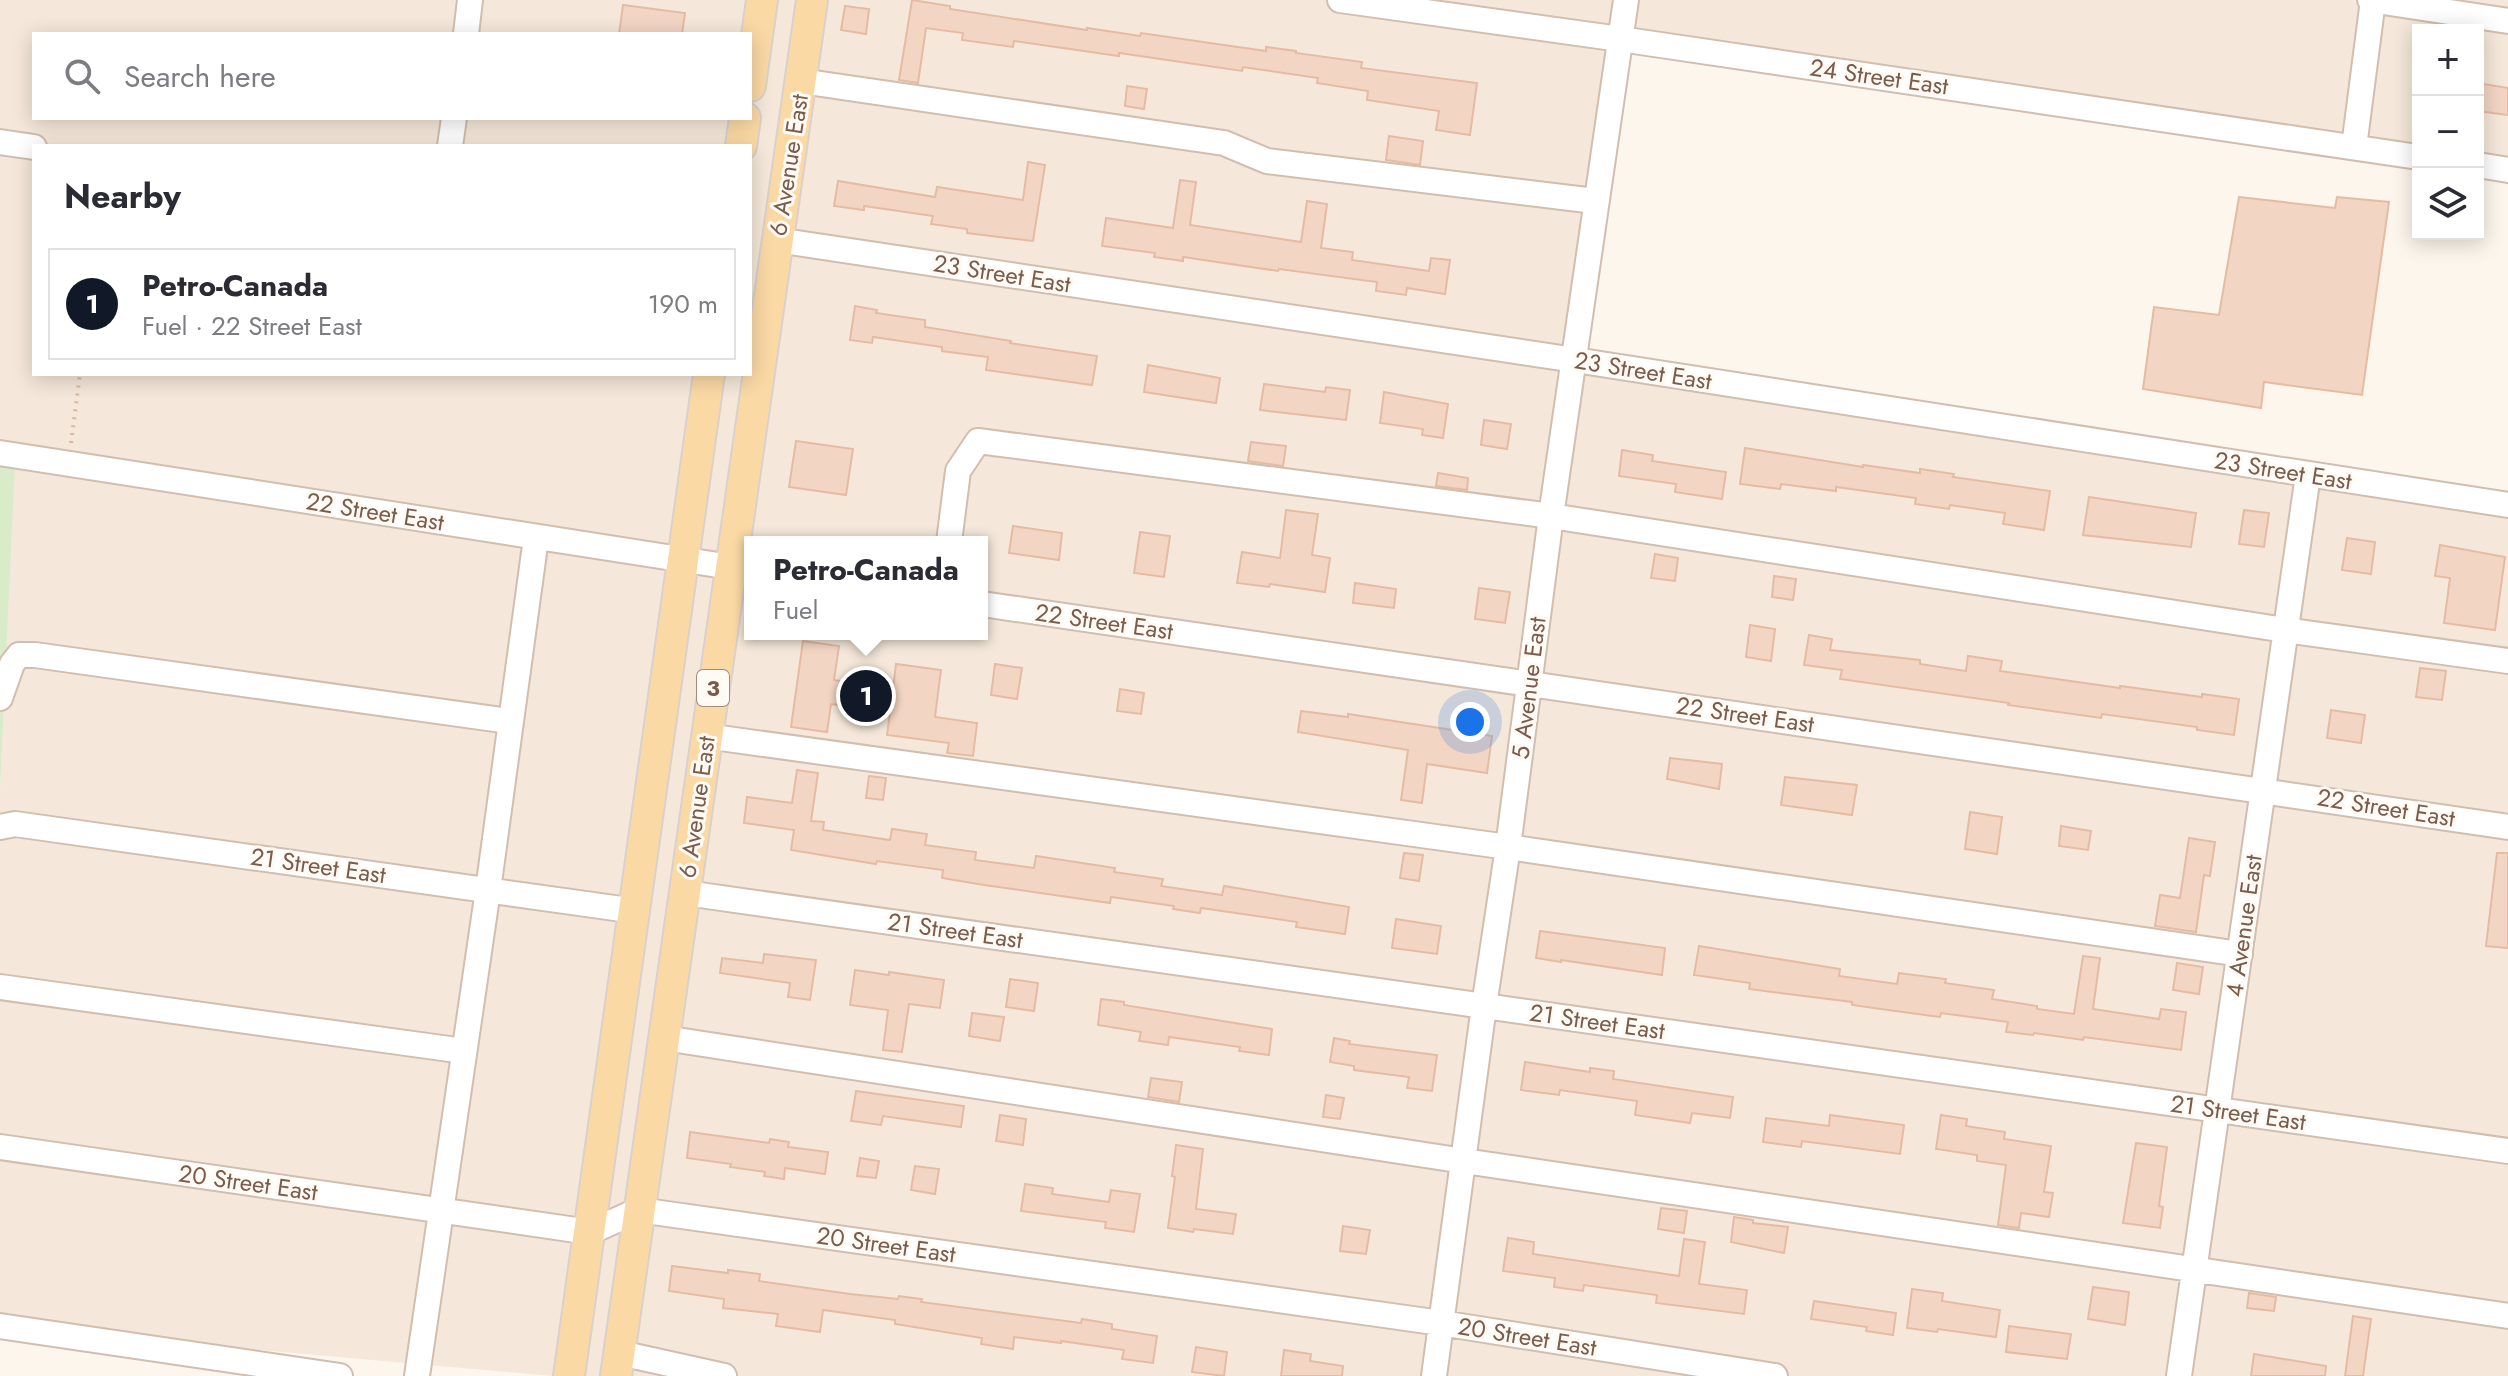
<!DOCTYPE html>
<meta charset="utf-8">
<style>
:root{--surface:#fff;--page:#f7f7f7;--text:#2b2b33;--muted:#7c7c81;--line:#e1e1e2;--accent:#111827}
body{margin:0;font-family:Jost,sans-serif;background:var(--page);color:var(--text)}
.controls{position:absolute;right:24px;top:24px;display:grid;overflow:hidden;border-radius:0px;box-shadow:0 4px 20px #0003}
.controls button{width:72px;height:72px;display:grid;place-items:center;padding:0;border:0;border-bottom:2px solid var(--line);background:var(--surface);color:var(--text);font:40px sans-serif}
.you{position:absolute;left:1470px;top:722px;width:28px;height:28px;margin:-20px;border:6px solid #fff;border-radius:50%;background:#1a73e8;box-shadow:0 0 0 12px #1a73e833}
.badge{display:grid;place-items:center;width:52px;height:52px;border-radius:50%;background:var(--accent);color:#fff;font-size:26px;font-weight:700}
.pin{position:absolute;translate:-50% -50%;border:4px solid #fff;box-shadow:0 2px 8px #0006}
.popup{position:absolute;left:744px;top:536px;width:244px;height:104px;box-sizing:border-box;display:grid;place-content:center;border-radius:0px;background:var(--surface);filter:drop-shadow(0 2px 6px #0005);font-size:26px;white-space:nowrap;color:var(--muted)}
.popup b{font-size:30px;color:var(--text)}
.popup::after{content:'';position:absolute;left:50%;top:100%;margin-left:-16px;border:16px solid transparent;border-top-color:var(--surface)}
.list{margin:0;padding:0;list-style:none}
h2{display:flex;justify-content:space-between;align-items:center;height:104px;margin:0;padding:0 32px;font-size:34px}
h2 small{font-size:26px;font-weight:400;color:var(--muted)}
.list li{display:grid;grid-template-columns:52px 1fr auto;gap:24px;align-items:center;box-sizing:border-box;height:112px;margin:0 16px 16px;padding:0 16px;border:2px solid var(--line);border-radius:0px}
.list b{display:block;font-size:30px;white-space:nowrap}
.list p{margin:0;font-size:26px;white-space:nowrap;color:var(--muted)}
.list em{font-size:26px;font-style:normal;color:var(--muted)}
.icon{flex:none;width:44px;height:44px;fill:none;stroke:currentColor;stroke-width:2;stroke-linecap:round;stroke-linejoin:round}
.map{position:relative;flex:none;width:2508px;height:1376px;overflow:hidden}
.search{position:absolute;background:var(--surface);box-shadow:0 4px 20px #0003;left:32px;top:32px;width:720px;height:88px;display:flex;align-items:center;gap:20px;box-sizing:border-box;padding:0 28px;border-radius:0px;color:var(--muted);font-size:30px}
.panel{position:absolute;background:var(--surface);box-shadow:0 4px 20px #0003;left:32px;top:144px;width:720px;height:232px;border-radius:0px}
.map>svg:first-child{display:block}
</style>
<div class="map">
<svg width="2508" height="1376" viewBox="0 0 2508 1376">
<rect width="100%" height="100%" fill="#fdf6ec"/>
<path fill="#f5e8da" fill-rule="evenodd" d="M0 0H2508V176L2478 172V30H2418V163L1625 42 1576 356 2508 503V1376H552L0 1327V792L14 461 0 459ZM34 34H750V118H34ZM34 146H750V374H34ZM750 542H982V634H750Z"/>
<path fill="#d8ecc9" d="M0 459 15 461 0 791Z"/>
<path fill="#f3d5c3" stroke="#e6bba3" stroke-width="2" d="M912 0 950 6V9L1087 30V28L1140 36 1141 33 1266 51V47L1296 51V53L1362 62 1361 68 1477 83 1470 135 1436 130 1439 111 1367 100 1368 91 1317 83 1318 78 1243 67 1242 71 1119 53V56L1014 41 1013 47 962 40 963 33 926 28 918 83 899 80Z
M623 5 685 13 682 34H619Z
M845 6 869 9 866 34 841 30Z
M2478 83 2508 88V115L2478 111Z
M1127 86 1147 89 1144 109 1125 106Z
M1389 136 1423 141 1420 165 1386 160Z
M1028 162 1045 165 1033 241 967 233V229L931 224 933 216 864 206V210L834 206 838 181 935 197 937 187 1023 200Z
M1180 180 1196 182 1190 225 1301 242 1307 201 1327 204 1321 248 1353 252 1352 260 1429 271 1431 258 1450 260 1445 294 1407 288 1406 295 1376 291 1377 282 1279 269 1278 271 1183 257V261L1154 257 1155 253 1102 246 1106 218 1173 228Z
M2239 197 2335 208 2337 197 2389 202 2362 395 2264 382 2261 408 2143 389 2154 307 2219 315Z
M855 306 877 310 876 313 925 320V327L1011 341 1010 343 1097 356 1092 385 986 370 988 357 942 351V347L873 337 872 343 850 340Z
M1148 365 1220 378 1216 403 1144 392Z
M1264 384 1325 392 1326 387 1350 390 1346 420 1260 410Z
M1384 392 1448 404 1443 438 1422 435 1423 429 1380 423Z
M1484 420 1511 424 1507 449 1481 445Z
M796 441 853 449 846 495 789 487Z
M1251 442 1286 446 1283 466 1248 461Z
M1745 448 1863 467V465L1920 473V469L1954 474 1953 477 2050 491 2044 530 2003 524 2005 513 1950 505 1949 509 1915 504 1916 498 1836 487V491L1781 484 1780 489 1740 484Z
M1622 450 1653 455 1652 461 1726 472 1722 499 1675 492 1676 484 1619 476Z
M1438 473 1468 478 1467 490 1436 486Z
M2089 497 2196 513 2191 547 2083 535Z
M1286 510 1318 514 1312 555 1330 558 1325 592 1270 584 1269 587 1237 583 1242 552 1280 558Z
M2244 510 2269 513 2264 547 2239 544Z
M1013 526 1062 533 1059 560 1009 553Z
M1140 532 1170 536 1164 577 1134 573Z
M2347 538 2375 542 2371 574 2342 570Z
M2440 545 2505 557 2495 630 2444 623 2450 578 2435 576Z
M1655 554 1678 558 1675 581 1651 578Z
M1774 576 1796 579 1793 600 1772 597Z
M1355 583 1396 589 1394 608 1353 603Z
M1479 588 1510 592 1505 623 1475 619Z
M1750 625 1775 629 1771 661 1746 657Z
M1809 635 1832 639 1830 650 1920 660V664L1966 671 1968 656 2002 661 2000 671 2120 688V686L2202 697V694L2239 699 2234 735 2197 730V727L2102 714 2101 718 2044 710 2008 705 2009 703 1840 679 1842 670 1804 665Z
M803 641 839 646 834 680 893 689 896 664 941 670 935 717 977 723 973 756 947 753 949 743 887 735 890 712 831 704 827 732 791 727Z
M995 664 1022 668 1017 699 991 695Z
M2420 668 2446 671 2442 700 2416 697Z
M1120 689 1144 693 1141 714 1117 711Z
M2331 710 2365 715 2361 743 2327 738Z
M1301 711 1348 717V714L1492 736 1487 773 1427 764 1422 803 1401 800 1408 750 1298 732Z
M1670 758 1722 764 1719 789 1667 779Z
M797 770 818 773 811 821 824 822 823 830 890 840 892 829 927 834 925 845 976 852 975 860 1034 868 1036 856 1115 868 1114 872 1163 879 1161 886 1222 895 1224 886 1349 907 1345 934 1296 927 1297 922 1201 908 1200 913 1173 909 1174 906 1111 897 1110 903 984 885 942 878 943 870 877 861 876 864 791 850 794 830 744 823 747 797 792 803Z
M869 776 886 778 883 800 866 798Z
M1785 777 1857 785 1852 815 1781 805Z
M1970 812 2002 817 1997 854 1965 849Z
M2061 826 2091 831 2088 850 2059 846Z
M2189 838 2215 842 2210 876 2204 875 2196 932 2155 926 2160 895 2180 898Z
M1404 853 1423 855 1419 881 1400 878Z
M2497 853H2508V948L2486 946Z
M1396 919 1441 926 1437 954 1392 948Z
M1540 931 1665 948 1662 975 1561 960V962L1536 958Z
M1699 946 1840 969 1839 976 1897 984 1899 973 1946 979 1945 983 1994 990 1992 999 2037 1006V1009L2074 1014 2083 956 2100 958 2093 1009 2159 1019 2161 1009 2186 1012 2181 1050 2084 1037 2083 1040 2034 1033 2033 1035 2006 1032 2008 1022 1941 1013 1940 1017 1888 1010 1852 1005V1002L1749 989 1750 983 1694 975Z
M764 954 816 960 810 1000 788 997 790 983 720 973 722 958 763 963Z
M2177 963 2203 967 2199 994 2173 990Z
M855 970 889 975V972L944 980 940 1008 909 1004 902 1052 883 1050 888 1010 850 1005Z
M1010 979 1038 983 1034 1011 1006 1007Z
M1101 999 1124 1002V1005L1272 1029 1269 1055 1239 1051 1240 1047 1169 1037 1168 1045 1139 1041 1141 1032 1098 1025Z
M972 1013 1004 1017 1000 1041 969 1036Z
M1334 1038 1350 1041 1349 1044 1437 1055 1432 1091 1407 1088 1409 1077 1354 1070V1066L1330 1062Z
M1525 1062 1590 1072V1068L1614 1071 1613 1079 1733 1097 1730 1118 1692 1113 1690 1123 1635 1115 1637 1101 1560 1090 1559 1095 1521 1090Z
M1151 1078 1182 1082 1179 1102 1148 1097Z
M856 1091 964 1106 961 1127 883 1116 881 1125 851 1121Z
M1326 1095 1344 1098 1340 1119 1323 1117Z
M1000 1115 1026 1119 1023 1145 996 1141Z
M1830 1115 1904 1125 1900 1154 1802 1141 1801 1147 1763 1142 1766 1118 1829 1126Z
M1941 1115 1967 1119 1966 1126 2005 1132 2004 1139 2051 1146 2044 1192 2053 1193 2049 1217 2021 1213 2019 1228 1998 1225 2006 1165 1977 1161V1155L1936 1149Z
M690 1132 769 1143 770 1139 789 1142 788 1147 828 1152 825 1174 785 1168 784 1179 764 1176 765 1172 730 1167 731 1164 687 1158Z
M2136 1143 2167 1147 2159 1206 2163 1207 2160 1228 2123 1223Z
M1176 1145 1203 1149 1196 1209 1236 1214 1233 1234 1194 1229 1193 1232 1168 1228 1175 1177 1172 1176Z
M860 1158 879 1161 876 1178 857 1176Z
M915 1166 939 1169 935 1194 911 1190Z
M1025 1184 1053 1188 1052 1194 1109 1202 1111 1190 1140 1194 1134 1232 1105 1228 1106 1222 1021 1211Z
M1661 1208 1687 1211 1684 1233 1658 1229Z
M1734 1217 1753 1220V1223L1788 1227 1784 1253 1731 1242Z
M1343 1226 1370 1230 1366 1254 1340 1251Z
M1508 1238 1534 1242 1533 1254 1679 1276 1684 1239 1705 1242 1699 1284 1747 1290 1744 1314 1656 1303 1657 1295 1584 1285 1583 1291 1554 1287 1555 1278 1503 1271Z
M672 1266 728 1273V1270L760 1274 759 1281 850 1294 898 1299 899 1296 922 1299 921 1302 1081 1323 1082 1319 1112 1324V1329L1157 1336 1153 1363 1122 1359 1124 1350 1061 1341V1343L1014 1337 1013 1349 981 1344 982 1338 895 1324V1320L823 1310 820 1332 776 1326 778 1314 723 1308 724 1299 669 1291Z
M2093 1287 2129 1292 2125 1325 2088 1319Z
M1912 1289 1943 1293 1942 1301 2000 1310 1996 1337 1938 1329 1937 1332 1907 1328Z
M2249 1293 2276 1297 2274 1311 2247 1308Z
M1814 1301 1896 1313 1893 1335 1866 1331 1867 1327 1811 1319Z
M2353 1316 2371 1319 2363 1376H2345Z
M2009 1326 2071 1334 2067 1359 2006 1352Z
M1196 1347 1227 1352 1224 1376 1192 1372Z
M1284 1350 1311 1354 1310 1361 1343 1366 1342 1376H1281Z
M2254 1354 2326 1366 2325 1376H2251Z"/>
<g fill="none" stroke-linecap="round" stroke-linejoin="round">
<defs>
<path id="minor" d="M1340 0 1620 39 2418 157
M2370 0 2508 21
M466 34 470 0
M801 81 1224 143 1267 161 1595 201
M0 142 34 147
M450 146 454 118
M2354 147 2373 0
M2478 165 2508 170
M777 240 1575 360 2508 505
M0 453 750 570
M949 542 958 471 978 441 1551 516 2285 630 2508 661
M982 604 2508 827
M0 698 12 664 19 655H35L509 721
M706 736 1508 847 2240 954
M0 827 15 824 636 911
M686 893 2508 1151
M0 987 464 1051
M664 1038 1464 1161 2508 1316
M0 1147 590 1232 639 1210 1441 1323 1775 1376
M0 1326 340 1376
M620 1353 724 1376
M417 1376 488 890 536 538
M1434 1376 1484 1006 1508 847 1551 516 1626 0
M2179 1376 2308 475"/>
<path id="major" d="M750 86 762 0
M741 146 745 118
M569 1376 709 374
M616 1376 812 0"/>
</defs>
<use href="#minor" stroke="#d1beb0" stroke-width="28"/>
<use href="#major" stroke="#dad1cd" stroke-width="34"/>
<path stroke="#d9b8a5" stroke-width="4" stroke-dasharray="2 6" stroke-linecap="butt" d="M71 443 80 374"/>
<use href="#minor" stroke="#fff" stroke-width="24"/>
<use href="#major" stroke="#fbd9a5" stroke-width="30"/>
</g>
<g text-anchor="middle" stroke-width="6" stroke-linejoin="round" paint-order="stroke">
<rect fill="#fffaf3" stroke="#a28b7f" stroke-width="2" x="697" y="670" width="32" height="36" rx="6"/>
<g font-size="22" font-weight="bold" fill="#7a5c4d">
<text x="713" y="696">3</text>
</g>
<g font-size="24" fill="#7a5c4d" stroke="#fffaf3">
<text transform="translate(1879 77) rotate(8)" y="8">24 Street East</text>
<text transform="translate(789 165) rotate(-81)" y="8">6 Avenue East</text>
<text transform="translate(1002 274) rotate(9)" y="8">23 Street East</text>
<text transform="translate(1643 371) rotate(9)" y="8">23 Street East</text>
<text transform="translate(2283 471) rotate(9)" y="8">23 Street East</text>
<text transform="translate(375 512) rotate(9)" y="8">22 Street East</text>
<text transform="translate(1104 622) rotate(8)" y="8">22 Street East</text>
<text transform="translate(1529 688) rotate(-83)" y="8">5 Avenue East</text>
<text transform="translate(1745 715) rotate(8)" y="8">22 Street East</text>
<text transform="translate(697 807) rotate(-82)" y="8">6 Avenue East</text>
<text transform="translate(2386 808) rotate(9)" y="8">22 Street East</text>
<text transform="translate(318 866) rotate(8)" y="8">21 Street East</text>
<text transform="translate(2244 926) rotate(-82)" y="8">4 Avenue East</text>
<text transform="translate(955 931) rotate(8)" y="8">21 Street East</text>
<text transform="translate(1597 1022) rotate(8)" y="8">21 Street East</text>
<text transform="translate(2238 1113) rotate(8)" y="8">21 Street East</text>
<text transform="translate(248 1183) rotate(8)" y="8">20 Street East</text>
<text transform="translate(886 1245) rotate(8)" y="8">20 Street East</text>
<text transform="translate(1527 1337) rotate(9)" y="8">20 Street East</text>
</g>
</g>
</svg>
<div class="controls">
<button>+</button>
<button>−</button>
<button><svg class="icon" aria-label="layers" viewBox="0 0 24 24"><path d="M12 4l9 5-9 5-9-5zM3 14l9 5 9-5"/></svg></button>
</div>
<div class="you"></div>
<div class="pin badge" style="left:866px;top:696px">1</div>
<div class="popup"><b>Petro-Canada</b>Fuel</div>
<div class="search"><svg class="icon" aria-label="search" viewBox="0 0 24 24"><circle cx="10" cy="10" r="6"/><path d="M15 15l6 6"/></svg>Search here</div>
<section class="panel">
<h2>Nearby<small></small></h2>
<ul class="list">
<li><span class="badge">1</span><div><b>Petro-Canada</b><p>Fuel · 22 Street East</p></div><em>190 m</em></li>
</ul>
</section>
</div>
